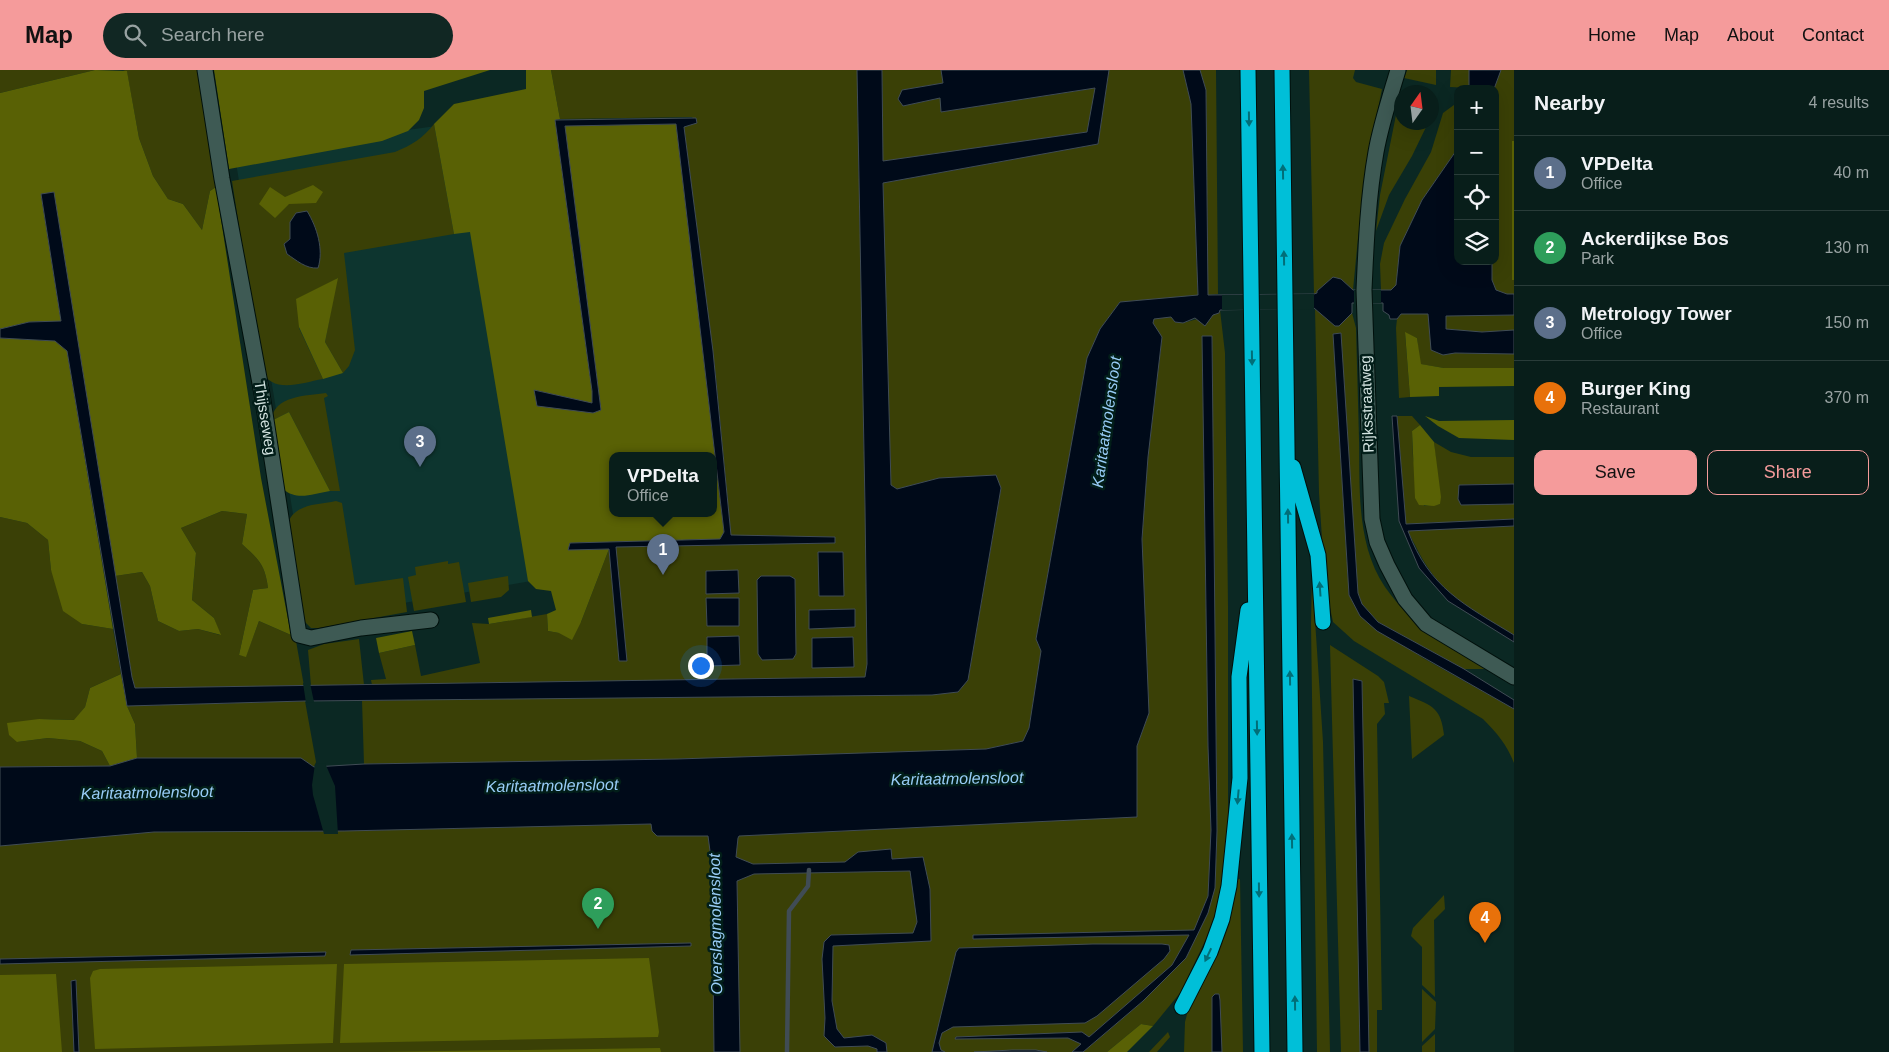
<!DOCTYPE html>
<meta charset="utf-8">
<style>
:root{--surface:#081e1a;--page:#112723;--text:#f1f3f6;--muted:#98a2a2;--line:#293c39;--accent:#f59b9b}
body{margin:0;font-family:Helvetica,sans-serif;background:var(--page);color:var(--text)}
.controls{position:absolute;right:15px;top:15px;display:grid;overflow:hidden;border-radius:10px;box-shadow:0 5px 20px #0002}
.controls button{width:45px;height:45px;display:grid;place-items:center;padding:0;border:0;border-bottom:1px solid var(--line);background:var(--surface);color:var(--text);font:25px sans-serif}
.compass{position:absolute;left:1394px;top:15px;width:45px;height:45px;border-radius:50%;background:var(--surface);box-shadow:0 5px 20px #0002;rotate:14deg}
.you{position:absolute;left:700px;top:595px;width:18px;height:18px;margin:-12px;border:4px solid #fff;border-radius:50%;background:#1a73e8;box-shadow:0 0 0 8px #1a73e833}
.badge{display:grid;place-items:center;width:32px;height:32px;border-radius:50%;background:var(--accent);color:#fff;font-size:16px;font-weight:700}
.pin{position:absolute;translate:-50% -41px;filter:drop-shadow(0 1px 2px #0008)}
.pin::after{content:'';position:absolute;top:26px;width:18px;height:15px;background:inherit;clip-path:polygon(0 0,100% 0,50% 100%)}
.popup{position:absolute;left:609px;top:382px;width:108px;height:65px;box-sizing:border-box;display:grid;place-content:center;border-radius:10px;background:var(--surface);filter:drop-shadow(0 1px 4px #0005);font-size:16px;white-space:nowrap;color:var(--muted)}
.popup b{font-size:19px;color:var(--text)}
.popup::after{content:'';position:absolute;left:50%;top:100%;margin-left:-10px;border:10px solid transparent;border-top-color:var(--surface)}
.list{margin:0;padding:0;list-style:none}
h2{display:flex;justify-content:space-between;align-items:center;height:65px;margin:0;padding:0 20px;font-size:21px}
h2 small{font-size:16px;font-weight:400;color:var(--muted)}
.list li{display:grid;grid-template-columns:32px 1fr auto;gap:15px;align-items:center;box-sizing:border-box;height:75px;padding:0 20px;border-top:1px solid var(--line)}
.list b{display:block;font-size:19px;white-space:nowrap}
.list p{margin:0;font-size:16px;white-space:nowrap;color:var(--muted)}
.list em{font-size:16px;font-style:normal;color:var(--muted)}
.actions{display:flex;gap:10px;padding:15px 20px}
.actions a{flex:1;padding:11px 0;border:1px solid var(--accent);border-radius:10px;text-align:center;font-size:18px;color:var(--accent)}
.actions .main{background:var(--accent);color:#111}
.icon{flex:none;width:28px;height:28px;fill:none;stroke:currentColor;stroke-width:2;stroke-linecap:round;stroke-linejoin:round}
.map{position:relative;flex:none;width:1514px;height:982px;overflow:hidden}
header{display:flex;align-items:center;gap:30px;box-sizing:border-box;height:70px;padding:0 25px;background:var(--accent);color:#111}
header strong{font-size:24px}
nav{display:flex;gap:28px;margin-inline-start:auto;font-size:18px}
.search{width:350px;height:45px;background:var(--page);display:flex;align-items:center;gap:12px;box-sizing:border-box;padding:0 18px;border-radius:28px;color:var(--muted);font-size:19px}
main{display:flex}
aside{flex:1;background:var(--surface)}
.map>svg:first-child{display:block}
</style>
<header>
<strong>Map</strong>
<div class="search"><svg class="icon" aria-label="search" viewBox="0 0 24 24"><circle cx="10" cy="10" r="6"/><path d="M15 15l6 6"/></svg>Search here</div>
<nav><a>Home</a><a>Map</a><a>About</a><a>Contact</a></nav>
</header>
<main>
<div class="map">
<svg width="1514" height="982" viewBox="0 0 1514 982">
<rect width="100%" height="100%" fill="#0b2823"/>
<path fill="#0d352f" d="M221 0 277 78 458 53 537 510 310 549Z"/>
<path fill="#3a4006" d="M0 0H95L0 23Z
M123 0H198L216 117 210 121 202 160 183 134 168 129 153 106 139 68 127 2Z
M551 0H857L865 437 867 594 865 607 372 615 371 610 386 609 379 583 415 575 421 606 480 593 472 553 489 554 547 544 548 561 559 563 581 552 609 479 619 591H626L615 477 835 473 731 466 716 307 684 57 697 53 692 47 560 49Z
M882 0H941L943 13 902 20 903 36 941 28V42L1096 18 1087 62 883 92Z
M1109 0H1183L1191 34 1198 226 1120 232 1100 259 1087 288 1036 569 1041 581 1029 658 1023 671 986 679 920 682 677 689 364 694 362 630 932 625 958 622 968 610 1001 418 939 408 897 419 891 415 883 113 1098 74Z
M1200 0H1216L1218 224 1208 225 1206 20Z
M1309 0H1355L1353 8 1356 12 1382 19 1368 89 1358 168 1353 220 1341 209 1314 224Z
M1407 0H1436V15L1404 8Z
M1451 0H1469V18L1450 17Z
M1490 0H1514V228L1479 229V191H1495V19H1489Z
M1400 25 1401 26 1402 52 1428 53 1412 86 1389 125 1376 161 1380 125Z
M1458 32V78L1422 130 1400 176 1396 216 1391 220H1381L1380 194 1384 173 1405 129 1431 82 1443 43Z
M434 54 454 164 344 183 355 280 349 296 343 303 325 272 337 208 299 258 323 309C300 313 272 325 261 299L232 111 395 82C412 75 423 68 434 54Z
M1315 238 1335 256H1339L1352 243 1356 258C1357 295 1358 332 1359 369 1360 418 1356 474 1385 517 1412 556 1448 576 1489 599H1464L1378 552 1362 534 1358 523 1340 263 1333 264 1349 525 1360 546 1423 588 1514 639V693C1507 675 1497 663 1483 649L1354 571 1333 552 1325 514 1319 423Z
M1220 240 1225 283 1228 536V787L1217 841 1206 869 1180 923 1153 956 1141 954 1107 982H1083L1143 931 1186 888 1215 818 1217 761 1212 266 1202 267 1208 676 1213 759 1207 835 1183 884 1162 908 1078 982H0V759L1137 739V676L1149 643 1142 469 1148 387 1162 268 1153 253 1154 248 1172 247 1183 253 1219 243Z
M1401 244H1428L1443 285 1455 283 1514 284V298H1444L1420 294 1417 268 1405 263 1410 327 1399 328 1396 258 1397 249Z
M1514 245V260L1482 262 1446 259V246Z
M326 323 328 326 324 328 340 421H330L289 342 271 351C274 325 306 326 326 323Z
M1397 346H1412L1420 355 1412 361 1413 388 1424 436 1440 434 1434 372 1451 382 1471 387H1514V414L1459 415 1461 435 1514 434V449L1406 454Z
M336 431 342 433 355 515 403 508 407 542 319 558H311L303 550 288 452C297 433 318 435 336 431Z
M222 441 247 444 242 474C259 490 265 494 268 518L253 520 239 585 246 586 259 551 291 565 296 571 304 616 135 618 132 607 115 506 142 502 150 516 158 551 179 561 198 559 220 565 214 548 192 530 196 483 181 458Z
M0 447 27 453 48 470 51 500 82 554 113 559 121 604 90 618 85 637 75 650 39 649 17 672 48 668 80 671 102 681 110 696 0 697Z
M1514 456V565C1472 540 1442 527 1418 481 1415 474 1410 467 1408 460Z
M448 491V494L459 492 466 532 414 541 408 507 416 505 415 497Z
M1312 504 1323 672 1330 982H1317L1311 554Z
M508 506 509 520 501 527 471 532 468 513Z
M359 569 364 615 311 616 308 580 324 574Z
M1330 575 1378 606 1384 612 1389 633H1384L1385 644 1377 654 1382 940H1377V982H1341Z
M1409 626C1433 636 1441 638 1444 665L1412 689Z
M305 631 316 692 314 697 300 688H137L135 654 127 636Z
M1240 809 1243 982H1184L1185 952 1189 937 1204 911 1221 871 1236 810Z
M1444 825 1445 839 1434 850 1435 927 1422 915V877L1411 866 1413 858Z
M1422 919 1436 932 1435 959 1422 972Z
M1168 962 1170 967 1157 982H1149Z
M1435 964V982H1422V976Z"/>
<path fill="#596105" fill-rule="evenodd" d="M95 0 127 1 139 68 153 106 168 129 183 134 202 160 210 121 216 117 261 408 291 565 259 551 246 587 239 585 253 520 268 518C265 494 259 490 242 474L247 444 222 441 181 458 196 483 192 530 214 548 221 565 198 559 179 561 158 551 150 516 142 502 115 506 53 122 41 125 61 251 29 252 0 259V23Z
M214 0H490L424 21V38L419 50 408 61 382 71 229 99Z
M526 0H551L560 49 555 50 592 321V334L535 320 593 343 601 340 564 56 676 54 724 462 720 469 570 473 568 480 609 479 581 552 572 570 559 563 548 561 547 544 556 540 551 521 536 519 528 511 470 162 454 164 434 54 454 34 526 19ZM613 386H713V444H613Z
M1512 71H1514V210H1512Z
M313 115 323 122 316 133 289 134 275 148 259 134 270 117 285 127Z
M338 208 325 272 343 303 323 309 299 257 296 229Z
M1405 262 1417 268 1421 294 1444 298H1514V316L1439 317V326L1410 327Z
M0 268 55 271 67 281 113 559 82 554 63 541 51 500 48 470 27 453 0 447Z
M289 342 330 421C312 424 297 431 283 419L271 351Z
M1425 346 1439 351 1514 350V370L1459 368 1438 356Z
M1420 355 1434 372 1441 427 1440 434 1434 436 1419 435 1415 428 1412 361Z
M531 540 532 547 489 554 488 548Z
M412 561 415 575 379 583 376 568Z
M121 604 127 636 135 654 137 688 110 696 102 681 80 671 48 668 17 672 9 665 7 653 39 649 74 650 85 637 90 618Z
M649 888 659 962 658 967 340 973 344 894Z
M337 894 333 973 95 979 90 908 93 901 100 899Z
M56 904 62 982H0V905Z
M1141 954 1153 956 1127 982H1107Z
M660 978 661 982H377Z"/>
<path fill="#000a19" stroke="#404c55" d="M857 0H882L883 91 1087 62 1095 18 941 42 940 28 903 36 898 29 902 20 943 13 941 0H1109L1098 74 883 113 891 415 897 419 939 408 996 405 1001 418 968 610 958 622 932 625 305 631 127 636 67 281 55 271 0 268V259L29 252 61 251 41 124 54 122 132 607 135 618 865 607 867 594 865 437Z
M1183 0H1200L1206 20 1208 225 1314 224 1317 223V221L1333 207 1341 209 1353 220H1391L1396 215 1400 176 1422 130 1458 78V191H1492V210L1496 220 1507 224H1514V245L1446 246V259L1482 262 1514 260V284L1455 283 1443 285 1431 280 1428 244H1401L1397 249H1390L1389 245 1383 241V233H1352V243L1339 256H1335L1314 238 1220 240 1219 243 1213 245 1205 256 1195 248 1183 253 1175 252 1171 247 1154 249 1153 253 1162 267 1148 387 1142 469 1149 643 1137 676V747L739 766 738 768 736 787 753 794 845 792 858 782 891 779 892 789 923 787 930 819 931 871 833 876 832 931 837 959 844 968 872 965 886 973 887 982H877V979L868 976 835 977 824 966 825 948 822 889 824 872 831 865 913 863 917 852 910 801 754 804 737 811 740 982H714L712 805 710 781 708 766H657L652 761 651 754 344 761 154 762 0 776V697L110 696 137 688H301L314 697 364 694 677 689 986 679 1023 671 1029 658 1041 581 1036 569 1087 288 1100 259 1120 232 1198 225 1191 34Z
M1469 0H1501L1494 19H1469Z
M696 48 697 53 684 57 713 281 731 465 835 467V473L616 477 627 591H619L609 479 568 480 570 473 720 469 724 462 676 54 565 56 601 340 593 343 537 336 534 320 592 333V321L555 50Z
M307 141C317 157 324 180 318 198 306 199 296 190 287 184L284 174 290 169V152L296 143Z
M1341 263 1358 523 1362 534 1378 552 1464 599 1514 630V639L1377 561 1360 546 1349 525 1333 264Z
M1202 266H1212L1217 761 1215 818 1208 843 1186 888 1143 931 1083 982H1072L1081 974 1068 968 955 969 956 967 1082 962 1089 967 1172 895 1189 865 973 869V865L1194 860 1208 826 1211 760 1208 676Z
M1392 346H1397L1406 454 1514 449V456L1408 461C1429 518 1465 535 1514 565V572L1448 531 1419 498 1399 451Z
M1514 414V434L1461 435 1458 429 1459 415Z
M818 482H843L844 526H819Z
M738 500 739 523 706 524V501Z
M761 506H790L795 509 796 584 793 589 762 590 758 584 757 510Z
M739 528V556H707L706 528Z
M855 539V557L809 559V540Z
M739 566 740 595 707 596V567Z
M853 567 854 597 812 598V568Z
M1353 609 1362 611 1369 982H1360Z
M691 873V876L350 885 351 880Z
M1093 874H1162L1169 875 1170 881 1164 889 1097 946 1085 953 953 957 942 963 939 973 941 980 945 982H932L956 882 959 878Z
M326 882 325 886 0 894V889Z
M76 910 79 982H74L71 911Z
M1215 924H1219L1220 930 1222 982H1212V927Z
M1012 980H1036L1047 982H974Z"/>
<path fill="#0b2823" d="M1354 220H1381V233L1354 234Z
M1314 224V239L1222 240V225Z
M303 613H310L314 632 306 633Z
M325 693 335 716 338 764H324L313 725 312 715 315 694Z"/>
<g fill="none" stroke-linecap="round" stroke-linejoin="round">
<path stroke="#404c55" stroke-width="4.5" d="M787 982 789 841 808 816 809 800"/>
<defs>
<path id="street" d="M205 0 222 109 262 324 299 565 311 568 361 558 431 550
M1398 0C1390 27 1381 54 1376 82 1368 127 1366 174 1364 220L1372 449 1377 472 1387 495 1405 529 1426 554 1514 607"/>
<path id="highway" d="M1248 0 1262 982
M1282 0 1295 982
M1293 397 1318 485 1323 552
M1182 937 1210 882 1222 849 1229 816 1240 708 1239 607 1248 540"/>
</defs>
<use href="#street" stroke="#00100c" stroke-width="17"/>
<use href="#highway" stroke="#00100c" stroke-width="17"/>
<use href="#street" stroke="#3e5a54" stroke-width="15"/>
<use href="#highway" stroke="#00bfd8" stroke-width="15"/>
</g>
<defs><path id="oneway-solid" d="M-6-.8H1V-3.2L6.5 0L1 3.2V.8H-6Z" transform="scale(1.25)"/></defs>
<g fill="#016e78">
<use href="#oneway-solid" transform="translate(1249 49) rotate(89)"/>
<use href="#oneway-solid" transform="translate(1283 102) rotate(-91)"/>
<use href="#oneway-solid" transform="translate(1284 188) rotate(-91)"/>
<use href="#oneway-solid" transform="translate(1252 288) rotate(89)"/>
<use href="#oneway-solid" transform="translate(1288 446) rotate(-91)"/>
<use href="#oneway-solid" transform="translate(1320 519) rotate(-94)"/>
<use href="#oneway-solid" transform="translate(1290 608) rotate(-91)"/>
<use href="#oneway-solid" transform="translate(1257 658) rotate(89)"/>
<use href="#oneway-solid" transform="translate(1238 727) rotate(95)"/>
<use href="#oneway-solid" transform="translate(1292 771) rotate(-91)"/>
<use href="#oneway-solid" transform="translate(1259 820) rotate(89)"/>
<use href="#oneway-solid" transform="translate(1208 885) rotate(115)"/>
<use href="#oneway-solid" transform="translate(1295 933) rotate(-91)"/>
</g>
<g text-anchor="middle" stroke-width="5" stroke-linejoin="round" paint-order="stroke">
<g font-size="15" fill="#d5e5e2" stroke="#021e19">
<text transform="translate(1367 334) rotate(-92)" y="5">Rijksstraatweg</text>
<text transform="translate(265 348) rotate(81)" y="5">Thijsseweg</text>
</g>
<g font-size="16" font-style="italic" fill="#98ccf6" stroke="#021e19">
<text transform="translate(1106 352) rotate(-82)" y="6">Karitaatmolensloot</text>
<text transform="translate(957 708) rotate(-1)" y="6">Karitaatmolensloot</text>
<text transform="translate(552 715) rotate(-1)" y="6">Karitaatmolensloot</text>
<text transform="translate(147 722) rotate(-1)" y="6">Karitaatmolensloot</text>
<text transform="translate(715 854) rotate(-91)" y="6">Overslagmolensloot</text>
</g>
</g>
</svg>
<div class="controls">
<button>+</button>
<button>−</button>
<button><svg class="icon" aria-label="locate" viewBox="0 0 24 24"><circle cx="12" cy="12" r="6"/><path d="M12 2v4M12 18v4M2 12h4M18 12h4"/></svg></button>
<button><svg class="icon" aria-label="layers" viewBox="0 0 24 24"><path d="M12 4l9 5-9 5-9-5zM3 14l9 5 9-5"/></svg></button>
</div>
<svg class="compass" viewBox="-18 -18 36 36"><path d="M0-13l5 13h-10z" fill="#e53935"/><path d="M0 13l5-13h-10z" fill="#98a2a2"/></svg>
<div class="you"></div>
<div class="pin badge" style="left:663px;top:505px;background:#5c6f8a">1</div>
<div class="popup"><b>VPDelta</b>Office</div>
<div class="pin badge" style="left:598px;top:859px;background:#2e9e5b">2</div>
<div class="pin badge" style="left:420px;top:397px;background:#5c6f8a">3</div>
<div class="pin badge" style="left:1485px;top:873px;background:#e8710a">4</div>
</div>
<aside>
<h2>Nearby<small>4 results</small></h2>
<ul class="list">
<li><span class="badge" style="background:#5c6f8a">1</span><div><b>VPDelta</b><p>Office</p></div><em>40 m</em></li>
<li><span class="badge" style="background:#2e9e5b">2</span><div><b>Ackerdijkse Bos</b><p>Park</p></div><em>130 m</em></li>
<li><span class="badge" style="background:#5c6f8a">3</span><div><b>Metrology Tower</b><p>Office</p></div><em>150 m</em></li>
<li><span class="badge" style="background:#e8710a">4</span><div><b>Burger King</b><p>Restaurant</p></div><em>370 m</em></li>
</ul>
<div class="actions"><a class="main">Save</a><a>Share</a></div>
</aside>
</main>
